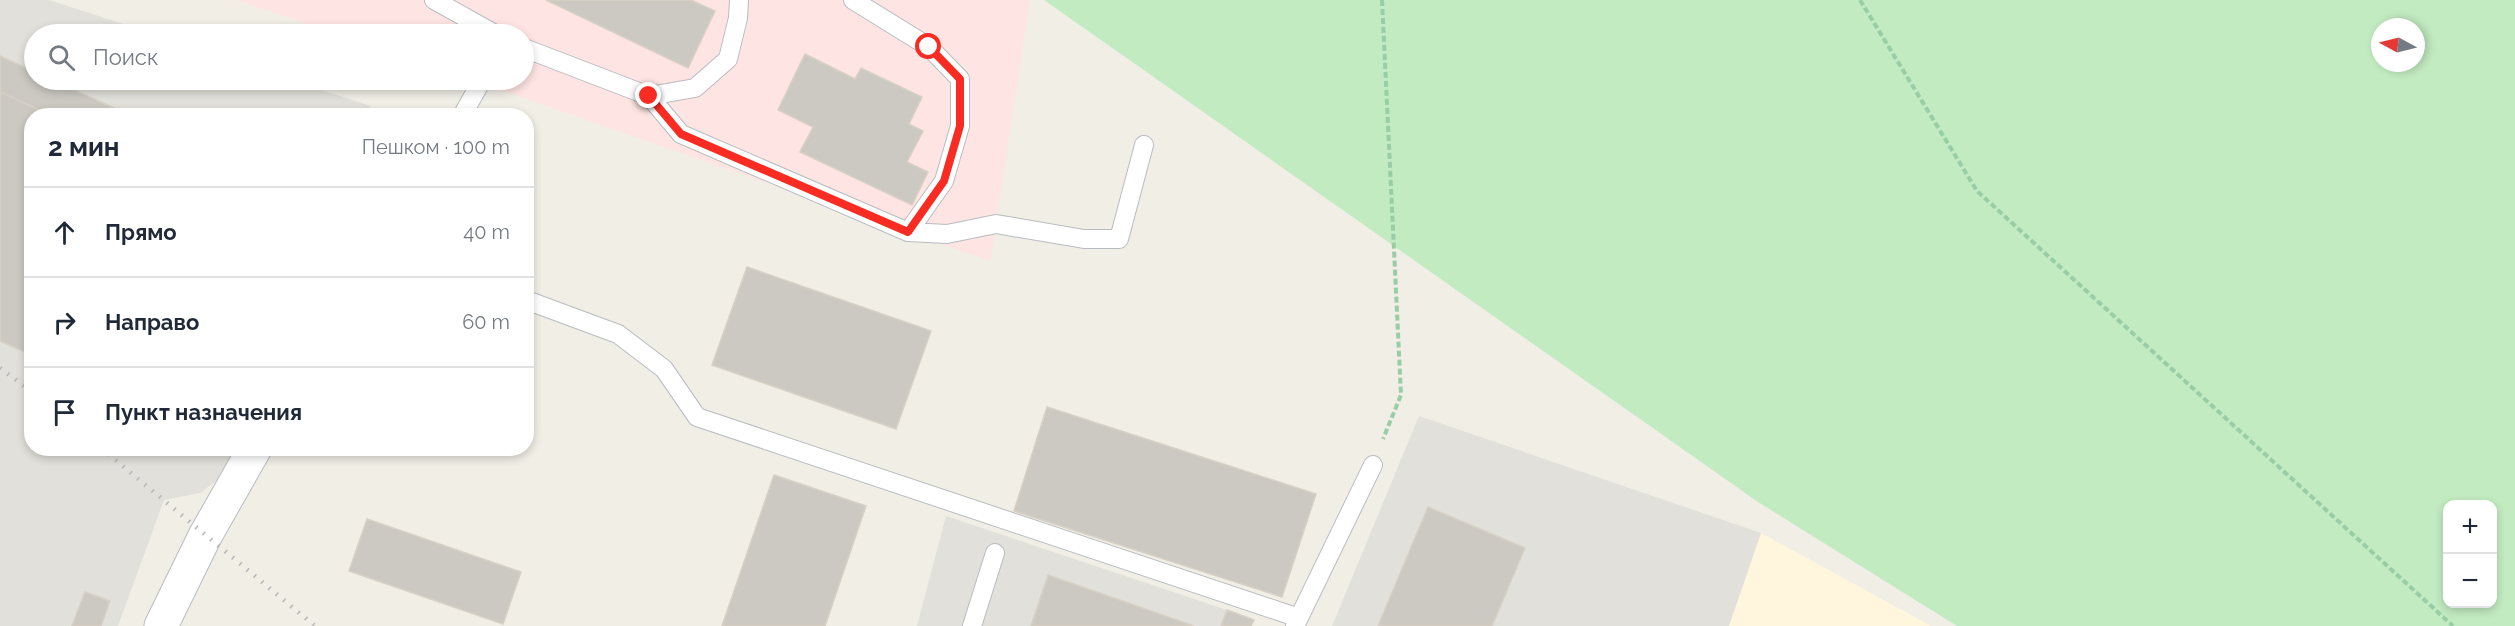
<!DOCTYPE html>
<html lang="ru">
<meta charset="utf-8">
<style>
:root{--surface:#fff;--page:#f6f6f7;--text:#1f2937;--muted:#747a83;--line:#e0e1e3}
body{margin:0;font-family:Raleway,sans-serif;background:var(--page);color:var(--text)}
.controls{position:absolute;right:18px;bottom:18px;display:grid;overflow:hidden;border-radius:12px;box-shadow:0 3px 9px #0003}
.controls button{width:54px;height:54px;display:grid;place-items:center;padding:0;border:0;border-bottom:2px solid var(--line);background:var(--surface);color:var(--text);font:30px sans-serif}
.compass{position:absolute;left:2371px;top:18px;width:54px;height:54px;border-radius:50%;background:var(--surface);box-shadow:0 3px 9px #0003;rotate:277deg}
.stop{position:absolute;width:18px;height:18px;margin:-14px;border:4px solid #f92c24;border-radius:50%;background:#fff}
.stop.end{background:#f92c24;border-color:#fff;box-shadow:0 2px 6px #0008}
.list{margin:0;padding:0;list-style:none}
h2{display:flex;justify-content:space-between;align-items:center;height:78px;margin:0;padding:0 24px;font-size:26px}
h2 small{font-size:20px;font-weight:400;color:var(--muted)}
.list li{display:grid;grid-template-columns:39px 1fr auto;gap:18px;align-items:center;box-sizing:border-box;height:90px;padding:0 24px;border-top:2px solid var(--line)}
.list b{display:block;font-size:22px;white-space:nowrap}
.list em{font-size:20px;font-style:normal;color:var(--muted)}
.icon{flex:none;width:33px;height:33px;fill:none;stroke:currentColor;stroke-width:2;stroke-linecap:round;stroke-linejoin:round}
.map{position:relative;flex:none;width:2515px;height:626px;overflow:hidden}
.search{position:absolute;background:var(--surface);box-shadow:0 3px 9px #0003;left:24px;top:24px;width:510px;height:66px;display:flex;align-items:center;gap:15px;box-sizing:border-box;padding:0 21px;border-radius:33px;color:var(--muted);font-size:22px}
.panel{position:absolute;background:var(--surface);box-shadow:0 3px 9px #0003;left:24px;top:108px;width:510px;height:348px;border-radius:24px}
.map>svg:first-child{display:block}
</style>
<div class="map">
<svg width="2515" height="626" viewBox="0 0 2515 626">
<rect width="100%" height="100%" fill="#f1eee6"/>
<path fill="#fff6dd" d="M1761 533 1931 626H1729Z"/>
<path fill="#e2e0da" d="M0 0H49L154 34H34V80H291L371 106 367 116H32V448L242 449 233 468 200 493 164 500 118 626H0Z
M1419 416 1761 533 1729 626H1332Z
M946 516 1227 610 1254 620 1251 626H917Z"/>
<path fill="#fee4e2" d="M236 0H1030L990 261 472 80H524V34H338Z"/>
<path fill="#c2ebc1" fill-rule="evenodd" d="M1044 0H2515V626H1957L1758 502ZM2380 27H2416V63H2380ZM2448 504H2492V604H2448Z"/>
<path fill="#ccc9c3" stroke="#d7d0c4" stroke-width="1.5" d="M546 0H691L715 11 688 68Z
M805 54 855 79 861 68 922 97 909 124 923 131 907 162 928 172 912 205 800 152 813 127 778 110Z
M0 56 34 72V80H52L132 116H52L0 92Z
M0 92 52 116H32V355L0 341Z
M747 267 931 331 896 429 712 365Z
M1047 407 1316 494 1282 597 1014 511Z
M774 475 866 506 825 626H722Z
M1428 507 1525 548 1492 626H1378Z
M367 519 521 572 503 624 349 571Z
M1048 575 1194 626H1031Z
M85 592 110 601 101 626H72Z
M1227 610 1254 620 1251 626H1221Z"/>
<g fill="none" stroke-linecap="round" stroke-linejoin="round">
<defs>
<path id="service" d="M434 0 495 34
M853 0 929 47 960 79V126L944 181 908 232
M524 48 649 96 695 88 728 59 738 18 739 0
M649 96 681 134 908 232 947 234 996 224 1084 239H1119L1144 145
M462 116 482 80
M526 300 618 334 664 369 697 417 1299 618
M972 626 995 553
M1295 626 1373 465"/>
<path id="minor" d="M161 626 205 536 255 448"/>
</defs>
<use href="#service" stroke="#b8bcc1" stroke-width="20"/>
<use href="#minor" stroke="#b8bcc1" stroke-width="35"/>
<path stroke="#98cda6" stroke-width="4" stroke-dasharray="6 3" stroke-linecap="butt" d="M1382 0 1401 395 1383 439
M1860 0 1977 191 2453 626"/>
<use href="#service" stroke="#fff" stroke-width="18"/>
<use href="#minor" stroke="#fff" stroke-width="33"/>
<path stroke="#b5b6b7" stroke-width="4.5" stroke-dasharray="1.5 8" stroke-linecap="butt" d="M0 368 32 392
M101 448 315 626"/>
</g>
<g fill="none" stroke-linecap="round" stroke-linejoin="round">
<path stroke="#f92c24" stroke-width="8" d="M649 96 681 134 908 232 944 181 960 126V79L929 47"/>
</g>
</svg>
<div class="controls">
<button>+</button>
<button>−</button>
</div>
<svg class="compass" viewBox="-18 -18 36 36"><path d="M0-13l5 13h-10z" fill="#e53935"/><path d="M0 13l5-13h-10z" fill="#747a83"/></svg>
<div class="stop" style="left:929px;top:47px"></div>
<div class="stop end" style="left:649px;top:96px"></div>
<div class="search"><svg class="icon" aria-label="search" viewBox="0 0 24 24"><circle cx="10" cy="10" r="6"/><path d="M15 15l6 6"/></svg>Поиск</div>
<section class="panel">
<h2>2 мин<small>Пешком · 100 m</small></h2>
<ul class="list">
<li><svg class="icon" aria-label="ahead" viewBox="0 0 24 24"><path d="M12 20V5M6 11l6-6 6 6"/></svg><div><b>Прямо</b></div><em>40 m</em></li>
<li><svg class="icon" aria-label="right" viewBox="0 0 24 24"><path d="M7 20v-9h11M14 6l5 5-5 5"/></svg><div><b>Направо</b></div><em>60 m</em></li>
<li><svg class="icon" aria-label="arrive" viewBox="0 0 24 24"><path d="M6 21V4h12l-3 4 3 4H6"/></svg><div><b>Пункт назначения</b></div></li>
</ul>
</section>
</div>
